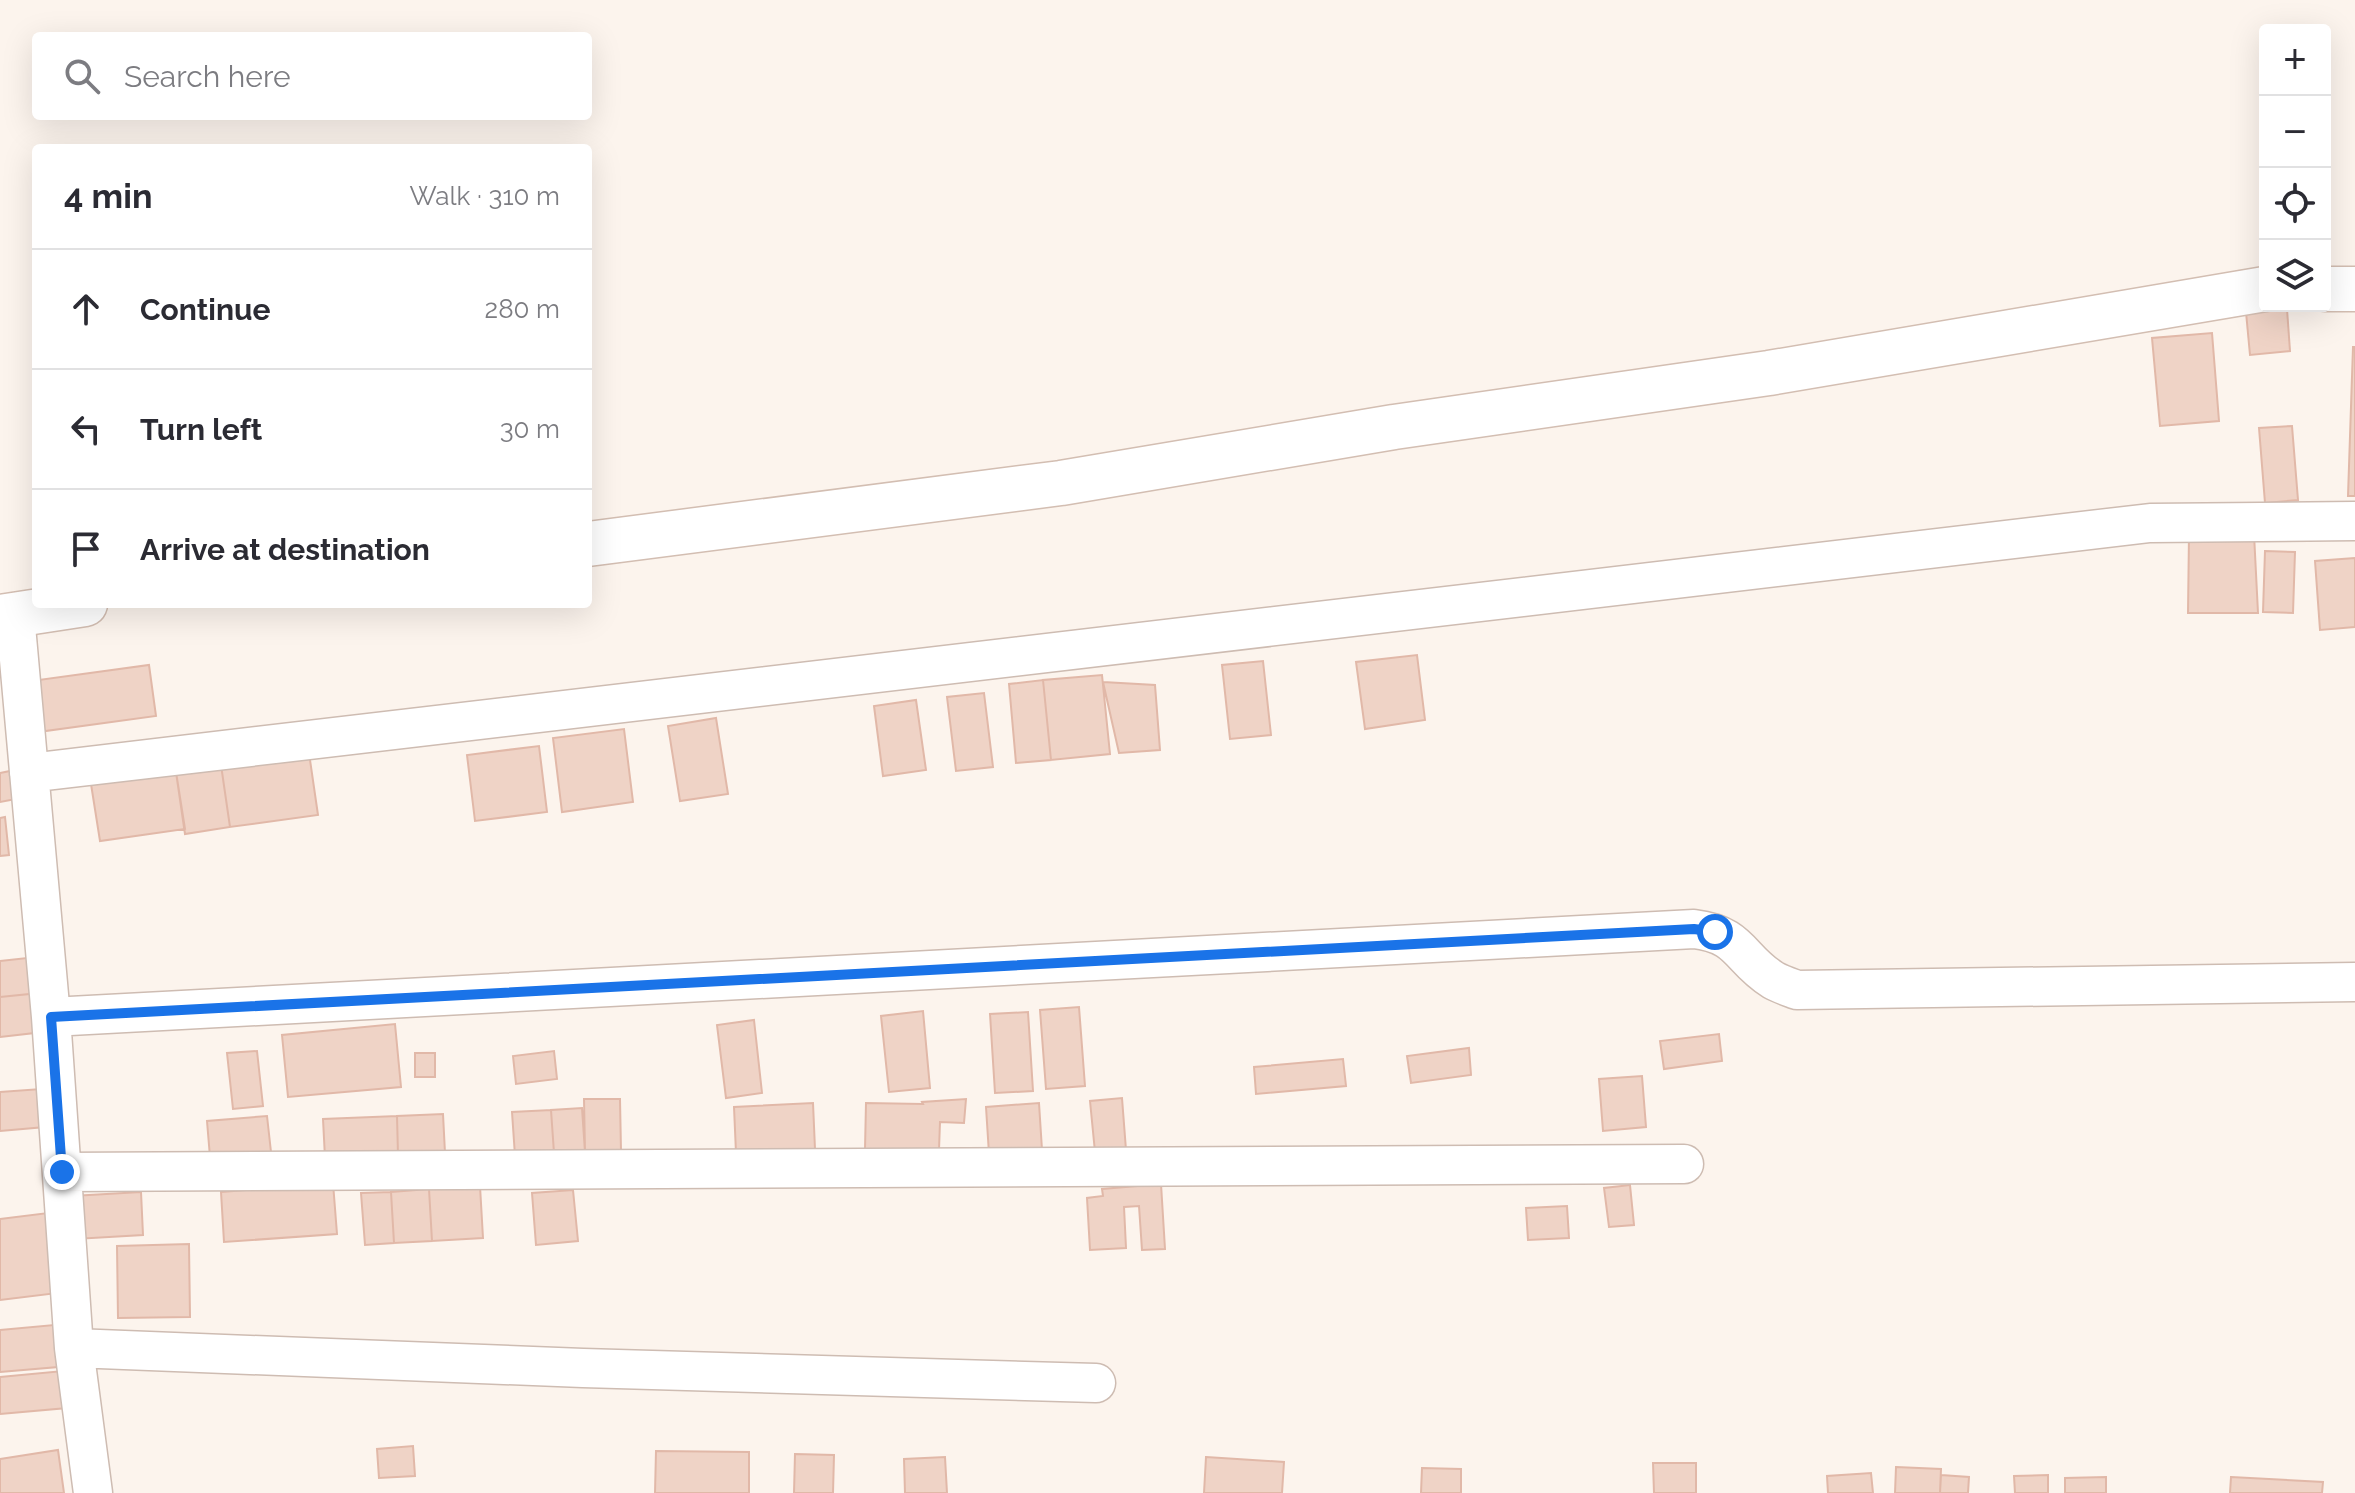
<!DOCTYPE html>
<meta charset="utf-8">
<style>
:root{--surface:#fff;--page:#f2f2f3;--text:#2b2b33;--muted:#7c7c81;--line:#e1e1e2}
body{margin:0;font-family:Raleway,sans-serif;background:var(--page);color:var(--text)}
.controls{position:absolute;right:24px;top:24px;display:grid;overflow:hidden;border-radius:8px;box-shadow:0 8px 32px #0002}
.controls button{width:72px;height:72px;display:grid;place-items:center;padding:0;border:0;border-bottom:2px solid var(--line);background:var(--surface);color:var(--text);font:40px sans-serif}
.stop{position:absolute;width:24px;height:24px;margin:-18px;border:6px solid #1a73e8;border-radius:50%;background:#fff}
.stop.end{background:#1a73e8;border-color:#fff;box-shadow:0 2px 8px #0008}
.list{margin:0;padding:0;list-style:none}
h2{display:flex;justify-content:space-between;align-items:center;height:104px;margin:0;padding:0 32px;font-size:34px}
h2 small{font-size:26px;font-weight:400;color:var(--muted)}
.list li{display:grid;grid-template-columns:52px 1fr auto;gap:24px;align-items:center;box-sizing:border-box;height:120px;padding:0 32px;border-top:2px solid var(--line)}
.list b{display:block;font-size:30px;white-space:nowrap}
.list em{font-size:26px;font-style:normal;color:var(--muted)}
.icon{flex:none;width:44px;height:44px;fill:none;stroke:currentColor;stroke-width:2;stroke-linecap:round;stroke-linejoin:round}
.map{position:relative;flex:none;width:2355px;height:1493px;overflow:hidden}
.search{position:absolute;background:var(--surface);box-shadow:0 8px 32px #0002;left:32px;top:32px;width:560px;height:88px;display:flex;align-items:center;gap:20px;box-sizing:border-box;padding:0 28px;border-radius:8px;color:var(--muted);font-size:30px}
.panel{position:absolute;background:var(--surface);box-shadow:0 8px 32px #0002;left:32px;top:144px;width:560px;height:464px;border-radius:8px}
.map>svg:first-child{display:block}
</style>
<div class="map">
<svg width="2355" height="1493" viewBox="0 0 2355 1493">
<rect width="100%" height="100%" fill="#fcf4ed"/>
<path fill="#efd3c6" stroke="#e1b8a8" stroke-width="2" d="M2287 309 2290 351 2250 355 2246 312Z
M2212 333 2219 421 2160 426 2152 338Z
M2353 347H2355V496H2348Z
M2292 426 2298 500 2265 503 2259 428Z
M2189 534H2254L2258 613H2188Z
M2265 551 2295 552 2293 613 2263 612Z
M2355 558V627L2320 630 2315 561Z
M1417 655 1425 720 1365 729 1356 662Z
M1263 661 1271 735 1230 739 1222 665Z
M149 665 156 716 38 732 31 681Z
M1102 675 1110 754 1051 760 1043 680Z
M1043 680 1051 760 1016 763 1009 684Z
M1103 682 1155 685 1160 750 1119 753Z
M984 693 993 767 956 771 947 697Z
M916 700 926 770 883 776 874 706Z
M716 718 728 794 680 801 668 726Z
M624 729 633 802 562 812 553 738Z
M539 746 547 812 475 821 467 755Z
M309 753 318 815 230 827 221 765Z
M221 765 230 827 185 834 176 772Z
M10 771 16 799 0 802V773Z
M176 772 185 829 100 841 91 784Z
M5 817 9 855 0 856V818Z
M36 957 39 993 0 997V961Z
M39 993 43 1032 0 1037V997Z
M1079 1007 1085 1086 1046 1089 1040 1010Z
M923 1011 930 1088 889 1092 881 1016Z
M1028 1012 1033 1091 995 1093 990 1014Z
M754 1020 762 1093 726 1098 717 1025Z
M395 1024 401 1087 288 1097 282 1035Z
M1719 1034 1722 1061 1664 1069 1660 1041Z
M1469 1048 1471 1075 1411 1083 1407 1056Z
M257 1051 263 1106 233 1109 227 1053Z
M554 1051 557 1079 516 1084 513 1056Z
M415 1053H435V1077H415Z
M1343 1059 1346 1086 1256 1094 1254 1067Z
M1642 1076 1646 1127 1603 1131 1599 1079Z
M41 1089 45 1127 0 1131V1092Z
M1122 1098 1126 1150 1095 1152 1090 1101Z
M584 1099H620L621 1151 585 1152Z
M966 1099 964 1123 940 1122 939 1150 865 1149 866 1103 923 1104 922 1102Z
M813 1103 815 1149 736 1153 734 1107Z
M1039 1103 1042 1150 989 1154 986 1107Z
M582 1108 585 1152 554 1153 551 1110Z
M551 1110 554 1153 515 1156 512 1112Z
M443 1114 445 1153 398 1155 397 1116Z
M267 1116 271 1152 210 1157 207 1121Z
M397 1116 398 1155 325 1158 323 1119Z
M333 1183 337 1234 224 1242 221 1192Z
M1161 1184 1165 1249 1142 1250 1139 1206 1124 1207 1126 1248 1090 1250 1087 1198 1103 1196 1102 1189Z
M1630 1185 1634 1225 1609 1227 1604 1188Z
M480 1186 483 1238 432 1241 429 1189Z
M429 1189 432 1241 394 1243 391 1192Z
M573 1190 578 1241 536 1245 532 1193Z
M141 1192 143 1235 75 1239 72 1196Z
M391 1192 394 1243 365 1245 361 1193Z
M1567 1206 1569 1238 1528 1240 1526 1208Z
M56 1212 66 1292 0 1300V1219Z
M189 1244 190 1317 118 1318 117 1246Z
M54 1325 58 1367 0 1372V1330Z
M63 1371 67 1408 0 1414V1377Z
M413 1446 415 1476 379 1478 377 1449Z
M58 1450 64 1493H0V1459Z
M656 1451 749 1452V1493H655Z
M795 1454 834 1455 833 1493H794Z
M945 1457 947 1493H905L904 1459Z
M1206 1457 1284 1462 1282 1493H1204Z
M1653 1463H1696V1493H1654Z
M1896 1467 1941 1469 1940 1493H1895Z
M1422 1468 1461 1469V1493H1421Z
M1871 1473 1873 1493H1828L1827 1476Z
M1941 1475 1969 1477 1968 1493H1940Z
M2048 1475V1493H2015L2014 1476Z
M2106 1477V1493H2065V1478Z
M2231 1477 2323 1482 2322 1493H2230Z"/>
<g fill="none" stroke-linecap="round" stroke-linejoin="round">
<defs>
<path id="street" d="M15 615 51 1017 74 1348 93 1493
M29 773 2150 523 2355 521
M51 1017 1694 929C1742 935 1738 958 1773 980 1780 984 1789 987 1797 990L2355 982
M62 1172 1684 1164
M74 1348 583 1368 1096 1383"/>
<path id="secondary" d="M2325 289H2355
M588 544 1061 483 1394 427 1769 373 2265 289
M0 617 85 604"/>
</defs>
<use href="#street" stroke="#cebcb2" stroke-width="41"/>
<use href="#secondary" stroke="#d3beb2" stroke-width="47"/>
<use href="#street" stroke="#fff" stroke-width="38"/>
<use href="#secondary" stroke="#fff" stroke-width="44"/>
</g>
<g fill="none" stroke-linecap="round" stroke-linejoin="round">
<path stroke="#1a73e8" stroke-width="10" d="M62 1172 51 1017 1694 929 1715 932"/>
</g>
</svg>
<div class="controls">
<button>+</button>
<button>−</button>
<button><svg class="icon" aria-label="locate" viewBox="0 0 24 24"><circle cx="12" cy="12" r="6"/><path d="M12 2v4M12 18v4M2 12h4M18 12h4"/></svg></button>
<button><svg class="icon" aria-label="layers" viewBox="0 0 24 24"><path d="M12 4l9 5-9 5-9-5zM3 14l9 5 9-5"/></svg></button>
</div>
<div class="stop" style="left:1715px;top:932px"></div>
<div class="stop end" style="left:62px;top:1172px"></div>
<div class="search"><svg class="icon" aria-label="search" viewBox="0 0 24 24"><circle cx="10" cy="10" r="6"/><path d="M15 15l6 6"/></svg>Search here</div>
<section class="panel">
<h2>4 min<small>Walk · 310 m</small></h2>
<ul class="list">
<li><svg class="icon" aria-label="ahead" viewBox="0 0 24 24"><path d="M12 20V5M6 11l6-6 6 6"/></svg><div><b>Continue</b></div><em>280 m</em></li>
<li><svg class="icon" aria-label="left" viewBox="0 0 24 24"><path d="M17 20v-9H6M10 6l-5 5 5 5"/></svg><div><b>Turn left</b></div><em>30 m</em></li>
<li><svg class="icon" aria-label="arrive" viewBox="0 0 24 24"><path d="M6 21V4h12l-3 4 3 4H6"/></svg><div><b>Arrive at destination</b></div></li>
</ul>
</section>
</div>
